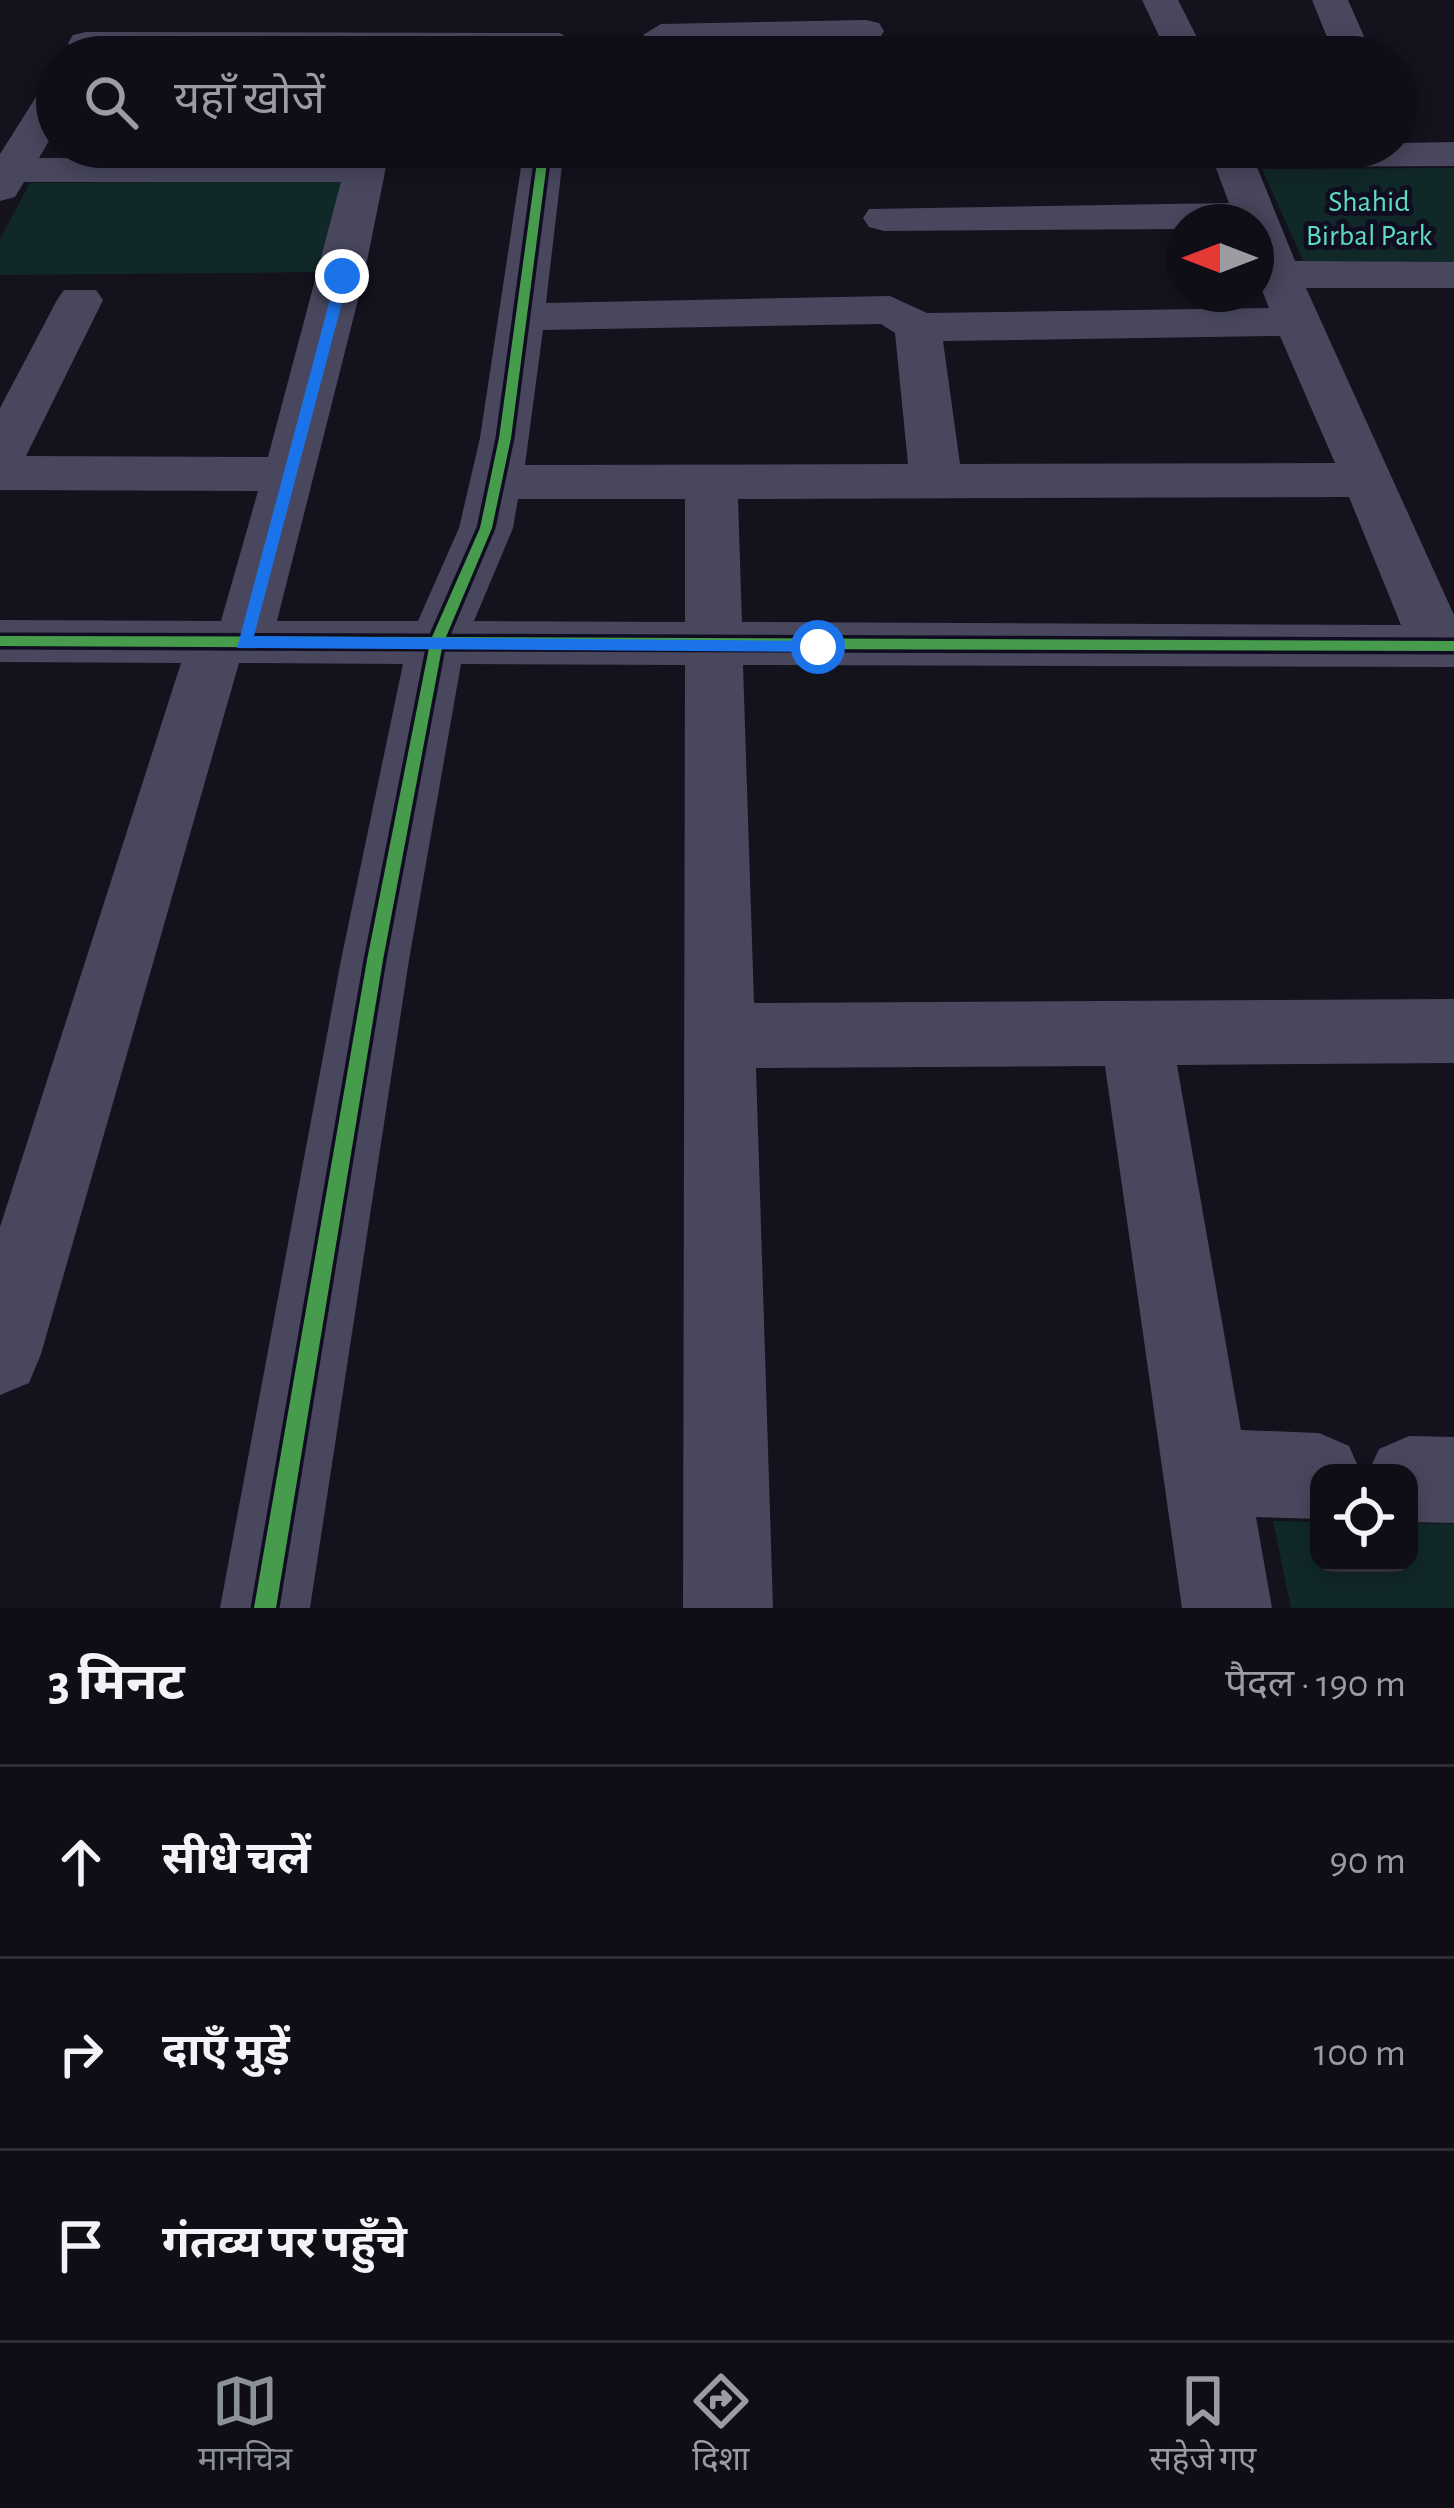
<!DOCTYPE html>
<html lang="hi">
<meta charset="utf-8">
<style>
:root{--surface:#0f0e16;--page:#1d1c23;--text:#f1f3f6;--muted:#9b9ca1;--line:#2f2e35;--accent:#8c9099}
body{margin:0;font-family:"Alegreya Sans","Noto Sans Devanagari",sans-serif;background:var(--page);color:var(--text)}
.controls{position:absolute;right:36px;bottom:36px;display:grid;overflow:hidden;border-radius:24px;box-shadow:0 6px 18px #0003}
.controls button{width:108px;height:108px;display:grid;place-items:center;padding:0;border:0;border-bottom:3px solid var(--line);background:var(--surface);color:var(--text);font:60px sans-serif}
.compass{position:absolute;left:1166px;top:204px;width:108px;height:108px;border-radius:50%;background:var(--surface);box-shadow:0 6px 18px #0003;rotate:270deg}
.stop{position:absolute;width:36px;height:36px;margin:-27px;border:9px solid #1a73e8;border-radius:50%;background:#fff}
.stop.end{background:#1a73e8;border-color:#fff;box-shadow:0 3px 12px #0008}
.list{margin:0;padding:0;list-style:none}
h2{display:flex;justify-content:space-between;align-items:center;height:156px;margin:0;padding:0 48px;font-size:51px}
h2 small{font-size:39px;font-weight:400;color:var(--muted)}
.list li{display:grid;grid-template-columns:78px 1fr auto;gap:36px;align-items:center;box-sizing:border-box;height:192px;padding:0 48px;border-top:3px solid var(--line)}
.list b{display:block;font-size:45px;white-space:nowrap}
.list em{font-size:39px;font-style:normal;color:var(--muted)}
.icon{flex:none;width:66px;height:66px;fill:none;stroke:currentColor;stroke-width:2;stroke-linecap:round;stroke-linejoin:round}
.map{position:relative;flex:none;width:1454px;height:1608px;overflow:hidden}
.search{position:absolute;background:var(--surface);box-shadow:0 6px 18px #0003;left:36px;right:36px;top:36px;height:132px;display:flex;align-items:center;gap:30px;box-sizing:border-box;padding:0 42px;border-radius:66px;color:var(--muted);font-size:45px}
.sheet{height:732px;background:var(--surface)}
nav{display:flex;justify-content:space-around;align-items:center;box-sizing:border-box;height:168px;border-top:3px solid var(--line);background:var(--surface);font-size:33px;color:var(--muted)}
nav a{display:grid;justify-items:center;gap:6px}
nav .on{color:var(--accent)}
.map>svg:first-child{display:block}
</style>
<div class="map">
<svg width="1454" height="1608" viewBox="0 0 1454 1608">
<rect width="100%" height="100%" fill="#14121d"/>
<path fill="#112828" d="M1454 168V267H1306L1262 169Z
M354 181 328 272 0 275V239L30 183Z
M1273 1521 1319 1522V1563H1409V1523L1454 1524V1608H1291Z"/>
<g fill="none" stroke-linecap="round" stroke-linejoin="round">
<path fill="#48475e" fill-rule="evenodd" d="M1142 0H1178L1207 57H1169Z
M1312 0H1348L1373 57H1335Z
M866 20 879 23 884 31 879 39 661 46 643 35 661 24Z
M86 32 560 33 578 44 560 55 73 51 68 43 73 35Z
M57 82V127L39 158H347L350 147H390L364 276 277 621H418L459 528 480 438 524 147H900L895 162 881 165 562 166 546 303 890 296 927 313 1269 308 1256 275V222H1184V229L884 231 869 227 863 218 869 209 1229 203 1208 147 1454 142V166L1257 167 1295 261 1454 262V288H1306L1454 615V667L743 665 754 1003 1454 999V1063L1177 1065 1241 1430 1319 1433 1349 1446 1361 1473H1319V1519L1256 1517 1272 1608H1182L1105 1066 756 1068 773 1608H683L685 665 461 664 409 960 310 1608H220L341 960 403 664 239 663 41 1354 29 1383 0 1395V1227L181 663 0 662V620L221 621 258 491 0 490V408L57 300 64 290H96L103 300 26 456 268 457 341 182H24L15 197 0 201V154L43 86ZM881 324 895 333 908 464 525 465 543 330ZM1280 336 1335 463 960 464 943 341ZM1349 497 1401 625 742 622 738 499ZM518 499H685V622L474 621 513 528Z
M1409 1436 1454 1437V1523L1409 1522V1473H1368L1379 1449Z"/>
<defs>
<path id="cycleway" d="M539 147H549L511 438 492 528 446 637 1454 641V651L442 648 383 960 276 1608H254L367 960 429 648 0 646V636L432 637 480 528 499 438Z"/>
</defs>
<use href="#cycleway" stroke="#110d21" stroke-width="7"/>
<use href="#cycleway" fill="#469c4c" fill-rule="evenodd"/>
</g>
<path fill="#1a73e8" d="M337 273 349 276 254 636 818 641 824 643V652L237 648Z"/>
<g text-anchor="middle" stroke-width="10" stroke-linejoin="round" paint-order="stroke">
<g font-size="30" fill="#5cddbc" stroke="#110d21">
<text x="1369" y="211">Shahid<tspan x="1369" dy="34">Birbal Park</tspan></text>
</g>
</g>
</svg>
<div class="controls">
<button><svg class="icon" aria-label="locate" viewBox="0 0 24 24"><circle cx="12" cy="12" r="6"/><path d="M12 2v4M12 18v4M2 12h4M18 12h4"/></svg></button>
</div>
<svg class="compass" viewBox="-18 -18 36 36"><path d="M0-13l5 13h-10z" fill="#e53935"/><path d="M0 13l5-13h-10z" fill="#9b9ca1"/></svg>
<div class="stop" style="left:818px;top:647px"></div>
<div class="stop end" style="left:342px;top:276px"></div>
<div class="search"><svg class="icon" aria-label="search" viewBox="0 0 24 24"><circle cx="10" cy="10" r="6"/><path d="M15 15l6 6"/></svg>यहाँ खोजें</div>
</div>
<section class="sheet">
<h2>3 मिनट<small>पैदल · 190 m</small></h2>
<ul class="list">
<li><svg class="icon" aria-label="ahead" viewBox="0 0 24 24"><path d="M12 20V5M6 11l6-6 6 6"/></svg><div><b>सीधे चलें</b></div><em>90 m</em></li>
<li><svg class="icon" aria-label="right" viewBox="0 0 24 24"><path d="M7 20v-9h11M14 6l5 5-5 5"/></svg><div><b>दाएँ मुड़ें</b></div><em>100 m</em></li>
<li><svg class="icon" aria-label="arrive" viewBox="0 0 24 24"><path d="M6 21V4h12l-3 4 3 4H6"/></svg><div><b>गंतव्य पर पहुँचे</b></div></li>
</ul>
</section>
<nav>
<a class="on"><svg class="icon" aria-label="map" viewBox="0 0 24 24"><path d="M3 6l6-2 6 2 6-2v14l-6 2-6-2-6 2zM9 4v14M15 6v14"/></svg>मानचित्र</a>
<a><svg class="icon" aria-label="directions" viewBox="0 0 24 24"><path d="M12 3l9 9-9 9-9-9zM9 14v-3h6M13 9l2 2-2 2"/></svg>दिशा</a>
<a><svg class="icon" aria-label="saved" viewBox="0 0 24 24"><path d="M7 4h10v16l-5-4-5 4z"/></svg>सहेजे गए</a>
</nav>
